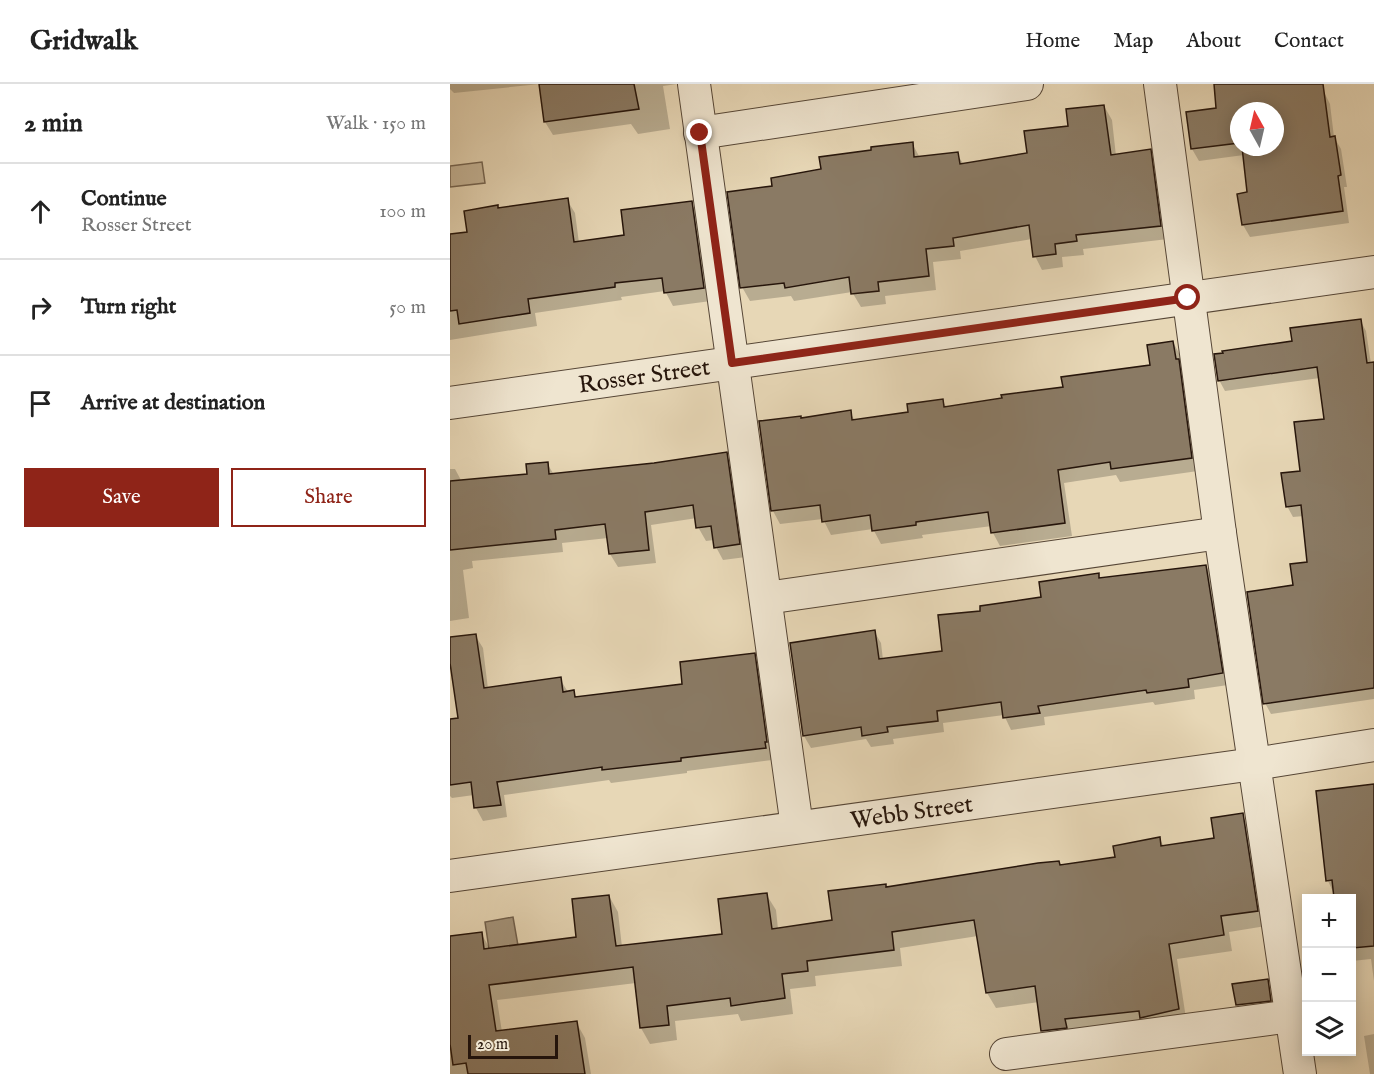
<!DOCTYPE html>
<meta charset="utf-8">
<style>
:root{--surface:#fff;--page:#f2f2f2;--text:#222;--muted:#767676;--line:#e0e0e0;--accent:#8f2418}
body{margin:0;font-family:"IM FELL English",serif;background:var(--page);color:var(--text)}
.controls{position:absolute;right:18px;bottom:18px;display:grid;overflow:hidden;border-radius:0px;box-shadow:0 3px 15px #0003}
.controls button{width:54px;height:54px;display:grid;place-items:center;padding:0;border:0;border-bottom:2px solid var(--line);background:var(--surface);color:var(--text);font:30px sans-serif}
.compass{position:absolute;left:780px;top:18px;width:54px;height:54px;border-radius:50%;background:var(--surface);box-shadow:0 3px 15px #0003;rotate:352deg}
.scale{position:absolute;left:18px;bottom:15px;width:90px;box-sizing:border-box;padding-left:6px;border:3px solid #26150b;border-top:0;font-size:16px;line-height:21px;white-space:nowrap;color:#26150b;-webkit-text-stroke:4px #efe5d0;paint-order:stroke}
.stop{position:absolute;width:18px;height:18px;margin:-14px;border:4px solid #8f2418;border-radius:50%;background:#fff}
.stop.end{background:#8f2418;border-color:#fff;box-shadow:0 2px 6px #0008}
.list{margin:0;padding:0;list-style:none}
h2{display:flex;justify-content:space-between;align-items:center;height:78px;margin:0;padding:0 24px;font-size:26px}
h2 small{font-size:20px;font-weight:400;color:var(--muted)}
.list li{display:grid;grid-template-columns:39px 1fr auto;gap:18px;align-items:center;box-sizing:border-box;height:96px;padding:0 24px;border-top:2px solid var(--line)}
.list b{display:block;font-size:22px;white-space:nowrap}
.list p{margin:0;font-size:20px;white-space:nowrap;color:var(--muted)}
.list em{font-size:20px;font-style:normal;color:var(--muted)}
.actions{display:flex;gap:12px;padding:18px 24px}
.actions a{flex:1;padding:14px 0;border:2px solid var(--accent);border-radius:0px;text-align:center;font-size:21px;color:var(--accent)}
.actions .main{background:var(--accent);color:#fff}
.icon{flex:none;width:33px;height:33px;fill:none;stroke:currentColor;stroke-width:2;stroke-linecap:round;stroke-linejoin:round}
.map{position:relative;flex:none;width:924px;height:990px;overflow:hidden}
header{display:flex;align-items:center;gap:36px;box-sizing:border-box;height:84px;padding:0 30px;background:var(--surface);border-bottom:2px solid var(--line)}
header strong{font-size:28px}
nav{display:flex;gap:33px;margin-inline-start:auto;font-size:21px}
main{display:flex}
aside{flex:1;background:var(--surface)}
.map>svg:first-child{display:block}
</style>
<header>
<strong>Gridwalk</strong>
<nav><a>Home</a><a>Map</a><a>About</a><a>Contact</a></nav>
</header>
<main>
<aside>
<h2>2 min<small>Walk · 150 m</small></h2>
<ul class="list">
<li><svg class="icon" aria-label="ahead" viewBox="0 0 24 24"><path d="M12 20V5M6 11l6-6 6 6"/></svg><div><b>Continue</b><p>Rosser Street</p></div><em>100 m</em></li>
<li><svg class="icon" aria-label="right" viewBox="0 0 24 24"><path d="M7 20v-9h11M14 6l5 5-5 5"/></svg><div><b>Turn right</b></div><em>50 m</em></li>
<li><svg class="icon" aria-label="arrive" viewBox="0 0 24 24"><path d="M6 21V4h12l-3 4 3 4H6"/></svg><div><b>Arrive at destination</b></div></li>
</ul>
<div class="actions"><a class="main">Save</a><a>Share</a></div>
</aside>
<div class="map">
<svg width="924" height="990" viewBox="0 0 924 990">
<rect width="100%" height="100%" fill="#e7d7b6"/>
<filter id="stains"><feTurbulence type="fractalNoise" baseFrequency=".00333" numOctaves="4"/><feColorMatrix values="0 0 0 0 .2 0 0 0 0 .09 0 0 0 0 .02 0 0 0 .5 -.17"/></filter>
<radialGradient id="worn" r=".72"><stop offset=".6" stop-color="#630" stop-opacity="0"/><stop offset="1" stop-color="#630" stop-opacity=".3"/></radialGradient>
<path fill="#c6b699" stroke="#766652" stroke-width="1.5" d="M32 78 35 99 0 103V82Z"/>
<path fill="#a5957c" stroke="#72624f" stroke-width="1.5" d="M63 833 70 873 41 878 35 838Z"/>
<path fill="#0003" fill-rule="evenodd" d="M0 0H90L4 9 0 5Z
M90 0H227L213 2 220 45 188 50 181 40 103 51 95 38Z
M765 0H870L880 20 884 53 891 65 897 103H894L899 139 800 153 793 141 799 110 794 71 749 77 742 65 768 26ZM789 27H825V63H789Z
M654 22 662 36 666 72 700 67 708 81 718 155 633 165 634 171 612 173 613 183 592 186 585 172 582 155 510 167 511 175 483 178 486 206 435 212 436 220 411 223 402 208 344 217 341 212 300 217 292 203 323 103 462 59 470 74 507 70 514 81 578 70Z
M117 116 125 129 129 159 175 153 241 119 249 132 261 217 223 222 215 207 171 213 172 216 85 229 87 242 0 256V152L19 149 49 126Z
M910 236 916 247 921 280H924V615L821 630 815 619 845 502 859 479 854 432 843 433 837 422 876 336 870 294 775 307 769 296 844 259Z
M723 258 730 271 748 387 670 398 666 391 614 399 622 452 550 462 543 449 542 442 472 451 473 454 431 460 423 445 381 451 373 435 330 440 323 427 351 335 400 328 405 337 460 329 492 316 497 324 614 304 702 283Z
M276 370 284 383 296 473 273 476 266 463 264 456 256 457 248 443 247 434 201 441 206 479 168 483 160 470 158 454 112 459 113 468 22 477 23 484 13 486 19 534 0 537V385H5L12 398 78 391 97 379 104 391 204 381Z
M756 482 763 494 778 601 744 606 745 615 705 621 703 618 594 633 595 641 561 646 554 631 493 639 494 648 443 655 444 660 421 663 416 655 361 664 354 652 424 547 431 559 433 576 494 568 532 528 592 515 648 491 650 496Z
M25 551 33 564 38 605 110 595 118 608H123L127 614 234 601 304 571 311 583 322 676 237 687V689L161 699 159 696 54 711 57 733 33 737 26 724 24 711 2 714 0 712V637L9 635 0 568V555Z
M924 702V897L921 875 902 877V814H886L878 797 868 709Z
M792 731 801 746 816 842 779 848 782 867 727 875 737 941 601 962 592 947 589 918 546 924 537 909 528 852 450 864 452 882 365 892 366 902 340 905 343 930 291 937 288 930 225 937 227 956 200 960 191 944 186 899 47 916 52 948 126 938 135 954 141 990H0V855L31 849 40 865 128 854 159 812 168 828 172 863 274 851 316 810 326 826 328 845 383 837 436 804 666 774 710 755 714 763 766 755Z
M817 897 820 902 823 921 790 926 787 921Z
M924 950V990H920L914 952Z"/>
<path fill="#8a7a64" stroke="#26150b" stroke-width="1.5" d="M89 0H184L189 25 94 38Z
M764 0H873L880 53 885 52 891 91 888 92 893 127 792 141 787 110 797 108 792 63H825V27H789V59L741 65 736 28 766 24Z
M654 21 661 71 701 65 711 142 626 151 627 157 605 160 606 170 583 173 579 141 503 154 504 162 476 165 479 192 428 198 429 207 401 210 399 193 335 204 334 199 290 204 277 108 322 102 321 94 371 85 369 73 421 66V63L463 58 464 73 508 68 510 80 577 69 574 47 618 42 616 25Z
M118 114 124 158 174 151 171 126 242 117 254 204 214 209 212 194 165 199V203L78 215 80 229 9 240 7 226 0 227V150L17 148 14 127 48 121V124Z
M911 235 917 279 924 278V604L813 620 797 508 843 501 840 480 857 478 851 421 836 423 831 389 850 387 844 338 874 335 867 283 768 297 764 270 773 269 772 267 842 257 840 244Z
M723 257 726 275H729L742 374 661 385 660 378 608 386 615 439 541 449 538 428 466 438V441L422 447 420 431 372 438 370 421 321 427 309 337 351 332V334L401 326 402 336 458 328 457 320 493 315 494 323 552 314 551 311 613 303 611 293 700 281 697 261Z
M277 368 290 460 264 464 261 442 246 444 243 421 195 428 199 466 159 470 155 440 105 446 106 455 0 466V397L77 390 76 380 98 378 99 390 204 379Z
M756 481 773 589 738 595 739 603 697 609 696 606 588 622 590 629 553 634 551 618 487 627 488 637 437 643 438 648 412 652 411 643 353 652 340 559 425 546 429 575 492 567 488 531 530 527V522L591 513 589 498 649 489V494Z
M26 550 34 604 111 593 113 608 124 606 125 613 232 600 230 578 305 569 317 658H315L316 664 231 674V677L152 686V683L47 698 51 721 24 724 21 698 0 701V635L8 634 0 579V553Z
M924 700V862L902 864V814H884L882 796 876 797 866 707Z
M793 729 808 827 771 832 774 851 719 860 729 925 690 934 689 927 615 935 617 944 591 947 585 902 536 909 524 836 442 848 444 866 357 877 358 887 332 890 335 914 281 922 280 914 217 922 219 941 190 944 183 883 39 901 46 947 127 937 135 990H18L16 979 3 981 0 960V852L32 848 34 865 126 853 122 815 159 811 166 862 272 850 268 815 317 809 322 845 382 836 378 807 436 800V803L588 779 609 777 610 781 665 773 663 762 710 753 711 762 764 754 761 734Z
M818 895 821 917 786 921 782 900Z"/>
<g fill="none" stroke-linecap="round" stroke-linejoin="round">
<defs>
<g id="minor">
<path d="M244 0 347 743"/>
<path d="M710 0 770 449 850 990"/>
<path d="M250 49 577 0"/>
<path id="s1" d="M0 319 924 188"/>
<path d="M316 514 770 449"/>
<path id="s2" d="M0 792 804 680 924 661"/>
<path d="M556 970 841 932"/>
</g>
</defs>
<use href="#minor" stroke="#564636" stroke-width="34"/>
<use href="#minor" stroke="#efe5d0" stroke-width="32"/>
</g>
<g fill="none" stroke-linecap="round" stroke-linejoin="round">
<path stroke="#8f2418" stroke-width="8" d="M250 49 282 279 738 214"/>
</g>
<g text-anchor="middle" stroke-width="5" stroke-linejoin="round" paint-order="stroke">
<g font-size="24" fill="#26150b" stroke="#efe5d0">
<text dy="8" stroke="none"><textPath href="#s1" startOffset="196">Rosser Street</textPath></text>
<text dy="8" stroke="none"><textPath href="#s2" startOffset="466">Webb Street</textPath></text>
</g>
</g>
<rect width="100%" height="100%" filter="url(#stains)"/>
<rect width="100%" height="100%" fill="url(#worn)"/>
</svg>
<div class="controls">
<button>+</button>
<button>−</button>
<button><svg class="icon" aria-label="layers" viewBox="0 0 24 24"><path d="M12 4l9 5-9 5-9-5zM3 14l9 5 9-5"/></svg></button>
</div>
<svg class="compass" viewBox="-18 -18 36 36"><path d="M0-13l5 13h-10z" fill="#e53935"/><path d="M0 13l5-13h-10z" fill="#767676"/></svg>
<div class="scale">20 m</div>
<div class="stop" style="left:738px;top:214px"></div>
<div class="stop end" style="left:250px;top:49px"></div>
</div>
</main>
